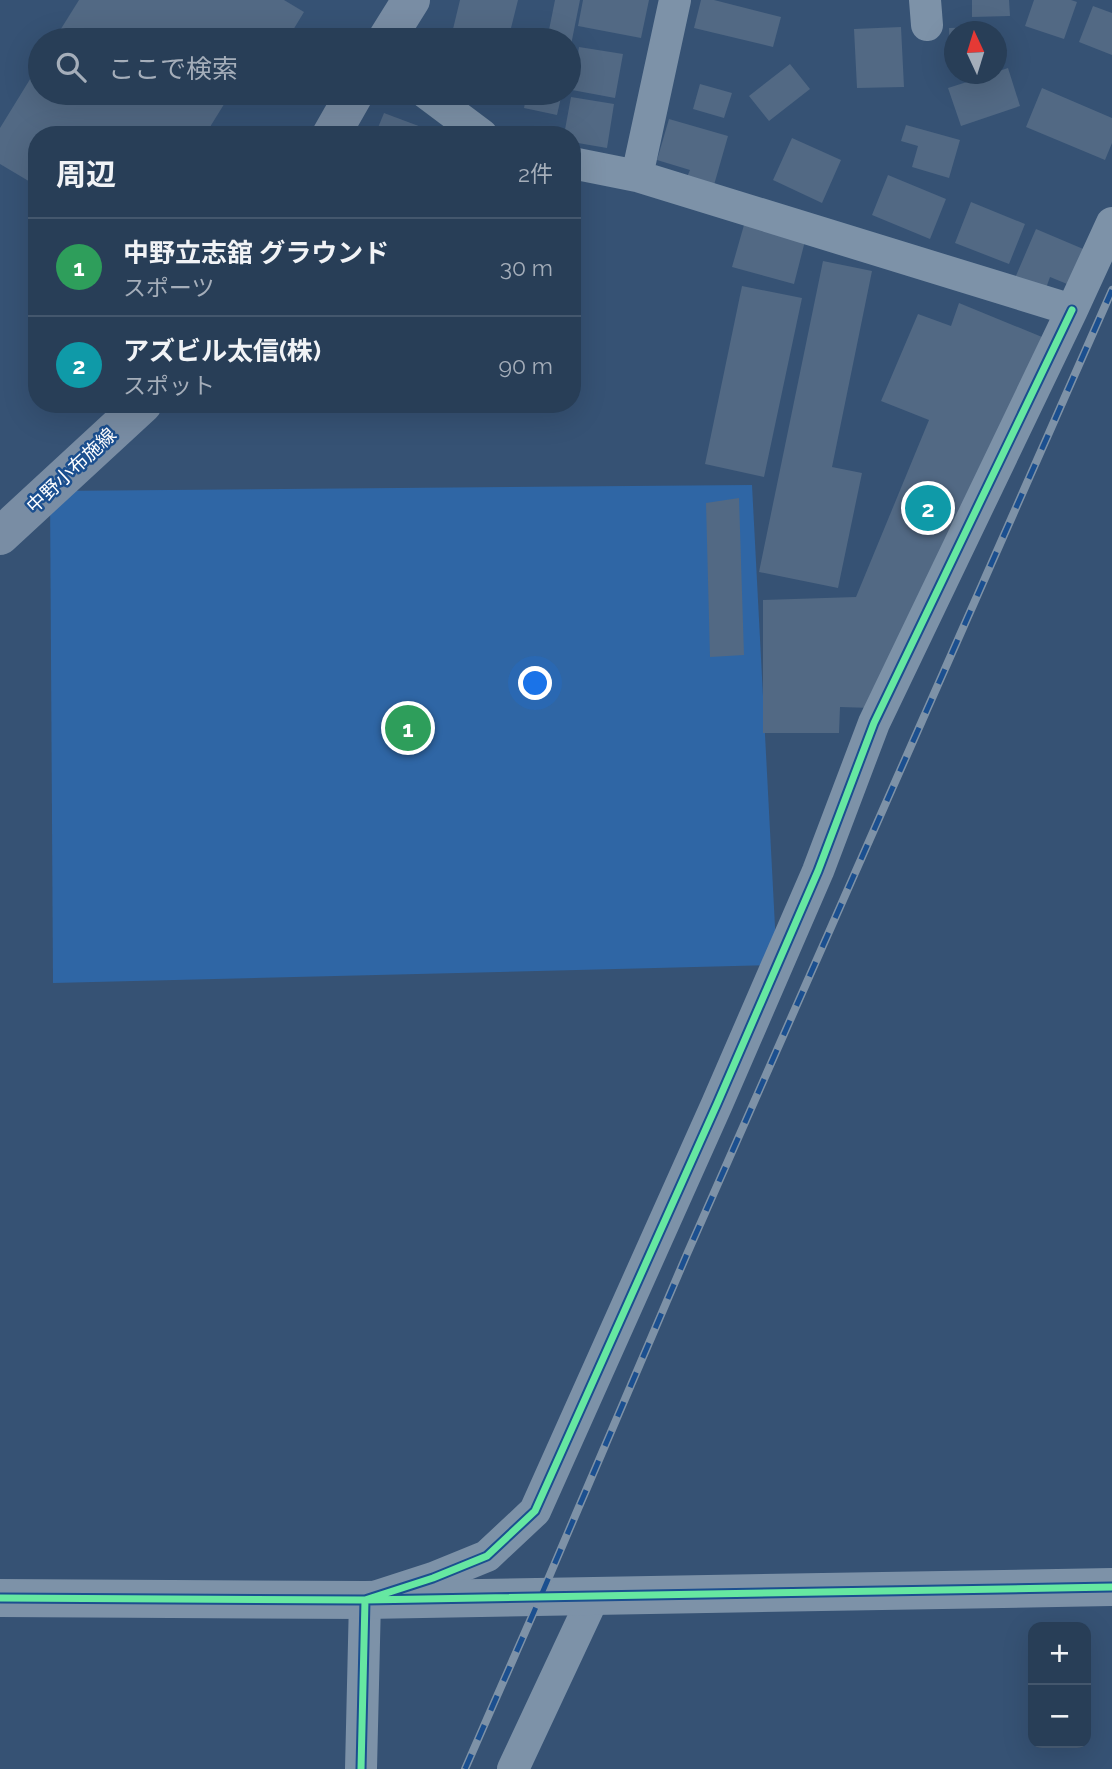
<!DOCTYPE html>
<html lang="ja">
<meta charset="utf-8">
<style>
:root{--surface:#283e57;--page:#344961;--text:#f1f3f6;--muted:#a5aeba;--line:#44576d;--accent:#b9c2ce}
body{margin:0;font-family:Raleway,"Noto Sans JP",sans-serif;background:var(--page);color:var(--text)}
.controls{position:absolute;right:21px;bottom:21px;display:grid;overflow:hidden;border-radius:14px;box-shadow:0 7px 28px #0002}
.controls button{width:63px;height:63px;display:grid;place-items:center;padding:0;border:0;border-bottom:2px solid var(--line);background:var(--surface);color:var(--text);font:35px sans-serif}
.compass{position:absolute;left:944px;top:21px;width:63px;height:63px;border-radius:50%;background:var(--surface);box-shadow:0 7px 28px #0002;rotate:356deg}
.you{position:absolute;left:536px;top:684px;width:24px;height:24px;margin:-18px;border:5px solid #fff;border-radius:50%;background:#1a73e8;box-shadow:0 0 0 10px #1a73e833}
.badge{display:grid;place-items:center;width:46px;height:46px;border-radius:50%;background:var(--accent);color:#fff;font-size:23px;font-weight:700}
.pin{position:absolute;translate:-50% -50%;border:4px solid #fff;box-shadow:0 2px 7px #0006}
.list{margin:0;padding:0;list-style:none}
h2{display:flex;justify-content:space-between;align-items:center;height:91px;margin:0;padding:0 28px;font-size:30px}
h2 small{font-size:23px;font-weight:400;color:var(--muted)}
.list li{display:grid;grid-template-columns:46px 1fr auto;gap:21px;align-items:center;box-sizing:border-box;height:98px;padding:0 28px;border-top:2px solid var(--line)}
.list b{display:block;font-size:26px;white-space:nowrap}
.list p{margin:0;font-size:23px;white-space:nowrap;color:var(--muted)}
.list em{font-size:23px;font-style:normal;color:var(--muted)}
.icon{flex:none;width:38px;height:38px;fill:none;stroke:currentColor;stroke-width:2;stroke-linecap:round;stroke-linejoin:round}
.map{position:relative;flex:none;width:1112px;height:1769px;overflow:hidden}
.search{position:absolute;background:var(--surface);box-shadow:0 7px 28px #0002;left:28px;top:28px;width:553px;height:77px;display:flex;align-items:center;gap:18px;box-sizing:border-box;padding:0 24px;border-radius:38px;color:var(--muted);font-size:26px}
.panel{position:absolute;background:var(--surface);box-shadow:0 7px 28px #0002;left:28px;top:126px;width:553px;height:287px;border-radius:28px}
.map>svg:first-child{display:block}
</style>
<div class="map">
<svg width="1112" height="1769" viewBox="0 0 1112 1769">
<rect width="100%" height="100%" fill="#365274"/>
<path fill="#2f66a5" d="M752 485 777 965 53 983 50 491Z"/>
<path fill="#526984" d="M79 0H284L304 12 287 40H54Z
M460 0H518L508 40H501L453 29Z
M555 0H580L570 50 569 49V40H547Z
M583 0H649L641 38 578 26Z
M701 0H714L781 17 773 47 694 28Z
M972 0H1009L1010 16 972 17Z
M1034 0H1071L1077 2 1064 39 1025 26Z
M1093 6 1112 13V55L1079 42Z
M901 27 904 87 857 88 854 29Z
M986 27V32H954V53H950L949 28Z
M579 47 623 54 615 98 572 90Z
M40 63V93H231L205 135H37V186L0 164V128Z
M790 64 810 89 769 121 749 96Z
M1008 68 1020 106 961 126 948 88 992 74H996V72Z
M700 84 732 93 724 118 693 109Z
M1042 88 1112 118V143L1105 160 1026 127Z
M276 93H293L289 101Z
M527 93H562L557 115 524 108Z
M571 97 614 104 607 148 572 142V135H564Z
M384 113 432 131 431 135H375Z
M669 119 728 136 714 185 687 177 690 170 657 160Z
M906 125 960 140 949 178 912 167 918 146 901 141Z
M792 138 841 160 822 203 773 180Z
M888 175 946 199 930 239 872 215Z
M971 202 1025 224 1009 264 955 243Z
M744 225 805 241 794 284 732 267Z
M1036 229 1088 251 1072 286 1050 277 1045 291 1015 278Z
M823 261 872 271 832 467 862 473 838 588 759 572Z
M742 286 802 298 764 477 705 464Z
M959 303 1042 337 872 708 840 707 839 733H763V600L856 597 929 420 881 401 918 314 951 326Z
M739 498 744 655 710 657 706 503Z"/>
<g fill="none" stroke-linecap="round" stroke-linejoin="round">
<path stroke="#7d92a8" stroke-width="32" d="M925 0 927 25
M426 93 482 135
M572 163 637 176 1072 310 1112 223
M637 176 675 0
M361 1769 365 1600 433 1578 487 1556 535 1511 717 1104 818 871 874 723 1072 310
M513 1769 594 1596"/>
<path stroke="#7d92a8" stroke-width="38" d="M0 1598 365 1600 1112 1587"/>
<path stroke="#798da4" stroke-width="38" d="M386 40 411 0
M331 135 355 93
M0 536 143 404"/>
<defs>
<path id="rail" d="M465 1769 540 1598 687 1254 1112 290"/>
</defs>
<use href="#rail" stroke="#7e92a7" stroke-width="8"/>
<use href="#rail" stroke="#1b4f8f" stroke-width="5" stroke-dasharray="16" stroke-linecap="butt"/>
<defs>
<path id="cycleway" d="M0 1598 365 1600 1112 1587
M361 1769 365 1600 433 1578 487 1556 535 1511 717 1104 818 871 874 723 1072 310"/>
</defs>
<use href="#cycleway" stroke="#1b4f8f" stroke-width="11"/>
<use href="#cycleway" stroke="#66e7a1" stroke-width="7"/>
</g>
<g text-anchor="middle" stroke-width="5" stroke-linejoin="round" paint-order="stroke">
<g font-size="19" fill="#fff" stroke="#1b4f8f">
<text transform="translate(71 470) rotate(-43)" y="7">中野小布施線</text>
</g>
</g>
</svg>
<div class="controls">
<button>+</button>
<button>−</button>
</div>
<svg class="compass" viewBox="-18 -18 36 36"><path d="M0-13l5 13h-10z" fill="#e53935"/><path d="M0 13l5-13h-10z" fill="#a5aeba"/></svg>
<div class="you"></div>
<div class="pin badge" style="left:408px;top:728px;background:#2e9e5b">1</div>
<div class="pin badge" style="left:928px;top:508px;background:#0f9aa8">2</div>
<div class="search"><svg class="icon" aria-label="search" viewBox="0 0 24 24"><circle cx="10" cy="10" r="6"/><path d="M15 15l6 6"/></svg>ここで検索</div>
<section class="panel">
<h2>周辺<small>2件</small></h2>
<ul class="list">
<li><span class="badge" style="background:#2e9e5b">1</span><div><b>中野立志舘 グラウンド</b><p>スポーツ</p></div><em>30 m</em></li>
<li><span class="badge" style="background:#0f9aa8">2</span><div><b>アズビル太信(株)</b><p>スポット</p></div><em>90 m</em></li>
</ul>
</section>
</div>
